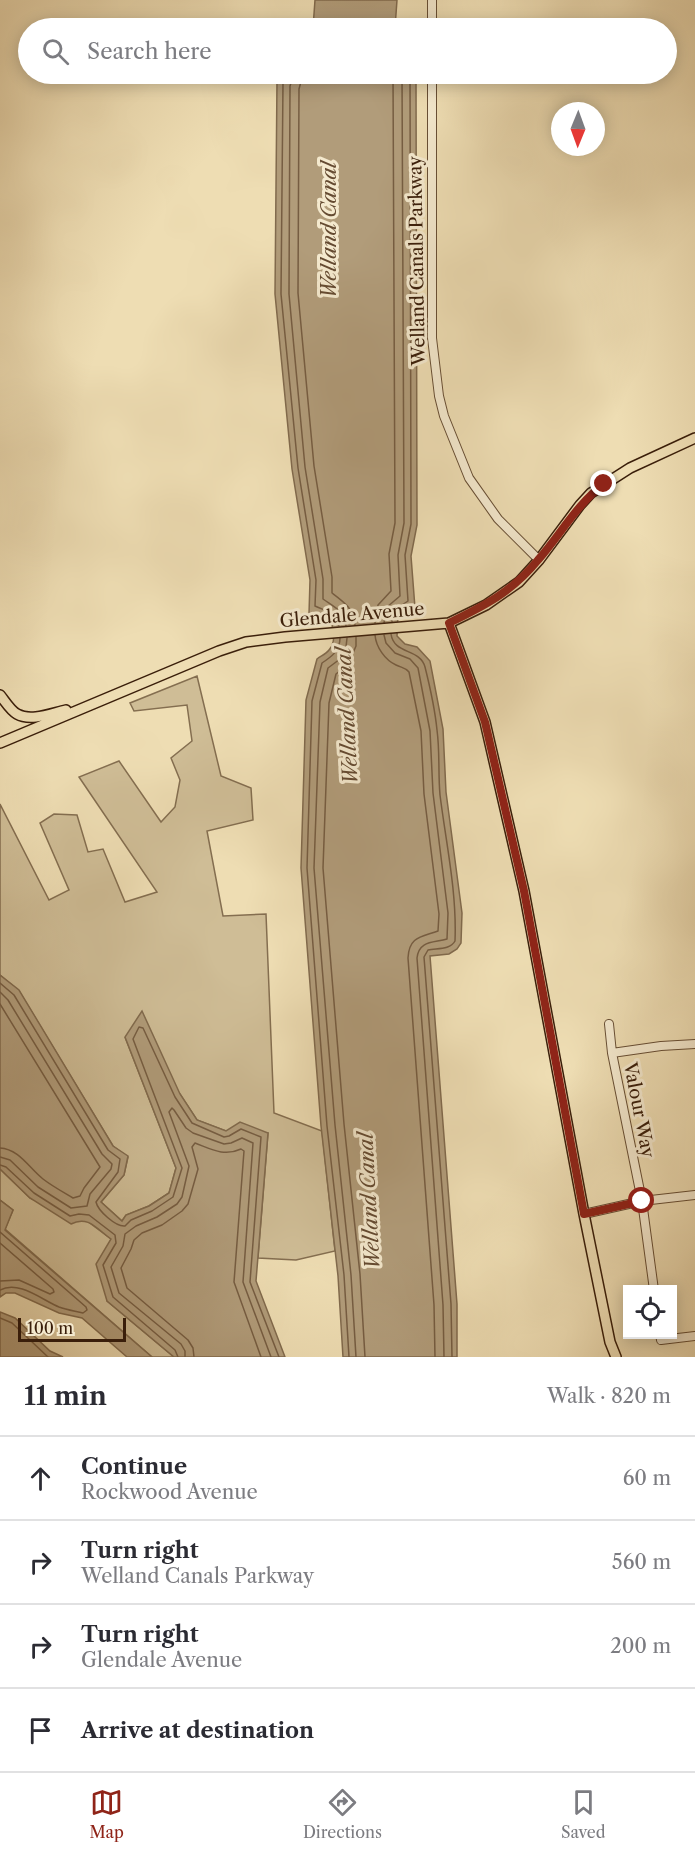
<!DOCTYPE html>
<meta charset="utf-8">
<style>
:root{--surface:#fff;--page:#f7f7f7;--text:#2b2b33;--muted:#7c7c81;--line:#e1e1e2;--accent:#8f2418}
body{margin:0;font-family:"Libre Caslon Text",serif;background:var(--page);color:var(--text)}
.controls{position:absolute;right:18px;bottom:18px;display:grid;overflow:hidden;border-radius:0px;box-shadow:0 3px 15px #0003}
.controls button{width:54px;height:54px;display:grid;place-items:center;padding:0;border:0;border-bottom:2px solid var(--line);background:var(--surface);color:var(--text);font:30px sans-serif}
.compass{position:absolute;left:551px;top:102px;width:54px;height:54px;border-radius:50%;background:var(--surface);box-shadow:0 3px 15px #0003;rotate:181deg}
.scale{position:absolute;left:18px;bottom:15px;width:108px;box-sizing:border-box;padding-left:6px;border:3px solid #3a1e0a;border-top:0;font-size:16px;line-height:21px;white-space:nowrap;color:#3a1e0a;-webkit-text-stroke:4px #f4e9ce;paint-order:stroke}
.stop{position:absolute;width:18px;height:18px;margin:-14px;border:4px solid #8f2418;border-radius:50%;background:#fff}
.stop.end{background:#8f2418;border-color:#fff;box-shadow:0 2px 6px #0008}
.list{margin:0;padding:0;list-style:none}
h2{display:flex;justify-content:space-between;align-items:center;height:78px;margin:0;padding:0 24px;font-size:26px}
h2 small{font-size:20px;font-weight:400;color:var(--muted)}
.list li{display:grid;grid-template-columns:39px 1fr auto;gap:18px;align-items:center;box-sizing:border-box;height:84px;padding:0 24px;border-top:2px solid var(--line)}
.list b{display:block;font-size:22px;white-space:nowrap}
.list p{margin:0;font-size:20px;white-space:nowrap;color:var(--muted)}
.list em{font-size:20px;font-style:normal;color:var(--muted)}
.icon{flex:none;width:33px;height:33px;fill:none;stroke:currentColor;stroke-width:2;stroke-linecap:round;stroke-linejoin:round}
.map{position:relative;flex:none;width:695px;height:1357px;overflow:hidden}
.search{position:absolute;background:var(--surface);box-shadow:0 3px 15px #0003;left:18px;right:18px;top:18px;height:66px;display:flex;align-items:center;gap:15px;box-sizing:border-box;padding:0 21px;border-radius:33px;color:var(--muted);font-size:22px}
.sheet{height:414px;background:var(--surface)}
nav{display:flex;justify-content:space-around;align-items:center;box-sizing:border-box;height:84px;border-top:2px solid var(--line);background:var(--surface);font-size:16px;color:var(--muted)}
nav a{display:grid;justify-items:center;gap:3px}
nav .on{color:var(--accent)}
.map>svg:first-child{display:block}
</style>
<div class="map">
<svg width="695" height="1357" viewBox="0 0 695 1357">
<rect width="100%" height="100%" fill="#eeddb3"/>
<filter id="stains"><feTurbulence type="fractalNoise" baseFrequency=".00333" numOctaves="4"/><feColorMatrix values="0 0 0 0 .2 0 0 0 0 .09 0 0 0 0 .02 0 0 0 .5 -.17"/></filter>
<radialGradient id="worn" r=".72"><stop offset=".6" stop-color="#630" stop-opacity="0"/><stop offset="1" stop-color="#630" stop-opacity=".3"/></radialGradient>
<path fill="#cfbd96" stroke="#846e50" stroke-width="1.5" d="M197 676 221 776 251 788 253 820 207 831 223 916 266 914 274 1113 322 1131 335 1251 296 1260 258 1258 268 1133 226 1131 197 1120 180 1094 125 1037 176 1168 169 1193 149 1206 126 1215 122 1221 101 1202 124 1175 128 1157 113 1146 19 991 0 975V804L49 900 69 890 40 823 54 814 77 815 88 852 103 849 125 902 157 892 79 777 119 761 161 822 175 807 180 780 171 758 192 741 187 705 134 711 130 703Z
M0 1169 30 1198 79 1220 87 1221 111 1239 107 1301 174 1357H152L5 1229 13 1210 0 1200Z"/>
<path fill="#b19c7a" stroke="#816a4d" stroke-width="1.5" d="M315 0H397L395 28H313Z
M282 74H416L417 525 411 556 415 608 404 610 398 615 397 636 405 644 417 647 430 661 443 729 446 792 462 913 461 943 457 949 449 954 430 956 457 1304V1357H343L338 1276 321 1126 301 868 306 700 317 659C321 656 326 654 329 650 334 644 334 639 333 631 332 616 322 614 309 614L310 580 292 469 275 294 277 81Z
M0 975 19 990 113 1146 128 1156 124 1175 101 1202 122 1221 126 1215 149 1206 169 1193 176 1168 125 1037 142 1011 180 1094 197 1120 226 1131 240 1122 268 1133 256 1281 285 1357H174L107 1301 96 1264 111 1239C97 1229 88 1215 71 1224L30 1198 0 1169Z
M0 1200 13 1210 5 1230 152 1357H127L82 1318 59 1313 15 1293H6L0 1297Z
M0 1312 15 1318 50 1351 63 1357H0Z"/>
<g fill="none" stroke-linecap="round" stroke-linejoin="round">
<path stroke="#765d42" stroke-width="1.5" d="M286 74 283 83 281 294 298 468 316 580 315 606C325 611 337 612 339 626
M294 74 290 86 289 294 305 467 323 579V599C334 607 345 611 346 626
M303 74 299 89 298 293 314 466 332 577V593C344 602 354 609 355 625
M392 622 393 611 408 601 405 555 411 524 410 74
M375 623 378 605 391 591 389 554 395 523 393 74
M384 623 387 607 400 596 398 555 404 523 402 74
M391 634C394 655 420 648 425 667 430 687 435 710 437 730 440 752 438 773 440 795 446 843 457 892 455 941 450 950 437 948 428 950L424 957 451 1304 452 1357
M375 635C376 647 385 660 396 665 402 668 405 667 409 672L421 731 424 794 439 914 438 931C422 937 409 936 408 958L434 1305 435 1357
M384 635 386 643 395 653 410 659 418 668 430 731 433 793 448 913 447 939C434 943 419 940 417 958L443 1305 444 1357
M356 637V646L353 653 346 666 336 674 329 703 323 868 344 1124 360 1274 365 1357
M340 638C340 651 331 657 322 663L312 701 307 868 327 1126 344 1275 349 1357
M347 638 346 647 340 659 328 668 320 702 314 868 335 1125 351 1275 356 1357
M0 983 14 995 108 1150 120 1159 118 1172 96 1202C98 1211 116 1227 125 1226L131 1220 152 1211 173 1197 182 1168 133 1039 139 1027 143 1028 175 1097 192 1123 224 1137 229 1136 241 1129 261 1137 250 1282 279 1357
M0 992 8 1000 102 1154 112 1164 111 1169 90 1194 87 1206 71 1208 38 1187 10 1160 0 1157
M0 1004 100 1167 84 1188 80 1196 73 1198C63 1192 52 1186 43 1179 29 1168 19 1149 0 1148
M0 1165 6 1167 34 1193 70 1216 79 1214 89 1215 115 1235 116 1243 103 1265 113 1297 175 1350 178 1357
M0 1232 86 1307 87 1310 83 1313C75 1311 67 1310 59 1307 42 1300 19 1280 0 1290
M0 1243 53 1289 54 1292 50 1294 19 1280 0 1281
M0 1318 12 1323 48 1357
M185 1357V1351L181 1344 119 1293 111 1267 123 1246 125 1234 136 1226 157 1217 177 1204 182 1197 189 1166 169 1112 172 1108 174 1110 186 1128 193 1133 224 1144 231 1143 242 1138 253 1143 243 1282 271 1357
M194 1357 193 1348 188 1340 127 1288 121 1268 131 1249 134 1240 142 1233 162 1225 182 1211 188 1204 198 1169 192 1147 195 1143C211 1149 224 1157 241 1149L244 1151 234 1282 261 1357"/>
<defs>
<path id="minor" d="M432 0V28
M432 74V338L439 396 444 416 469 478 498 519 539 560
M609 1024 612 1053 642 1201 654 1290
M612 1053 661 1046 695 1044
M584 1214 642 1201 695 1195
M660 1334 661 1340 695 1336"/>
<path id="major" d="M449 623 485 722 524 891 584 1214 610 1342 616 1357
M0 695C5 701 10 710 17 714 31 722 52 713 66 710
M0 743 219 651 246 642 285 637 449 623 486 605 519 582 539 560 580 505 591 493 630 468 695 438"/>
</defs>
<use href="#minor" stroke="#674e34" stroke-width="10"/>
<use href="#major" stroke="#3a1e0a" stroke-width="12"/>
<use href="#minor" stroke="#f4e9ce" stroke-width="8"/>
<use href="#major" stroke="#eeddb3" stroke-width="9"/>
</g>
<g fill="none" stroke-linecap="round" stroke-linejoin="round">
<path stroke="#8f2418" stroke-width="8" d="M604 484C576 505 561 534 538 560 512 592 484 606 449 623L485 722 524 891 584 1214 642 1201"/>
</g>
<g text-anchor="middle" stroke-width="6" stroke-linejoin="round" paint-order="stroke">
<g font-size="18" fill="#3a1e0a" stroke="#f4e9ce">
<text transform="translate(417 261) rotate(-91)" y="6">Welland Canals Parkway</text>
<text transform="translate(352 615) rotate(-5)" y="6">Glendale Avenue</text>
<text transform="translate(639 1110) rotate(79)" y="6">Valour Way</text>
</g>
<g font-size="20" font-style="italic" fill="#644a31" stroke="#f4e9ce">
<text transform="translate(329 230) rotate(-90)" y="7">Welland Canal</text>
<text transform="translate(347 716) rotate(-93)" y="7">Welland Canal</text>
<text transform="translate(369 1201) rotate(-93)" y="7">Welland Canal</text>
</g>
</g>
<rect width="100%" height="100%" filter="url(#stains)"/>
<rect width="100%" height="100%" fill="url(#worn)"/>
</svg>
<div class="controls">
<button><svg class="icon" aria-label="locate" viewBox="0 0 24 24"><circle cx="12" cy="12" r="6"/><path d="M12 2v4M12 18v4M2 12h4M18 12h4"/></svg></button>
</div>
<svg class="compass" viewBox="-18 -18 36 36"><path d="M0-13l5 13h-10z" fill="#e53935"/><path d="M0 13l5-13h-10z" fill="#7c7c81"/></svg>
<div class="scale">100 m</div>
<div class="stop" style="left:642px;top:1201px"></div>
<div class="stop end" style="left:604px;top:484px"></div>
<div class="search"><svg class="icon" aria-label="search" viewBox="0 0 24 24"><circle cx="10" cy="10" r="6"/><path d="M15 15l6 6"/></svg>Search here</div>
</div>
<section class="sheet">
<h2>11 min<small>Walk · 820 m</small></h2>
<ul class="list">
<li><svg class="icon" aria-label="ahead" viewBox="0 0 24 24"><path d="M12 20V5M6 11l6-6 6 6"/></svg><div><b>Continue</b><p>Rockwood Avenue</p></div><em>60 m</em></li>
<li><svg class="icon" aria-label="right" viewBox="0 0 24 24"><path d="M7 20v-9h11M14 6l5 5-5 5"/></svg><div><b>Turn right</b><p>Welland Canals Parkway</p></div><em>560 m</em></li>
<li><svg class="icon" aria-label="right" viewBox="0 0 24 24"><path d="M7 20v-9h11M14 6l5 5-5 5"/></svg><div><b>Turn right</b><p>Glendale Avenue</p></div><em>200 m</em></li>
<li><svg class="icon" aria-label="arrive" viewBox="0 0 24 24"><path d="M6 21V4h12l-3 4 3 4H6"/></svg><div><b>Arrive at destination</b></div></li>
</ul>
</section>
<nav>
<a class="on"><svg class="icon" aria-label="map" viewBox="0 0 24 24"><path d="M3 6l6-2 6 2 6-2v14l-6 2-6-2-6 2zM9 4v14M15 6v14"/></svg>Map</a>
<a><svg class="icon" aria-label="directions" viewBox="0 0 24 24"><path d="M12 3l9 9-9 9-9-9zM9 14v-3h6M13 9l2 2-2 2"/></svg>Directions</a>
<a><svg class="icon" aria-label="saved" viewBox="0 0 24 24"><path d="M7 4h10v16l-5-4-5 4z"/></svg>Saved</a>
</nav>
